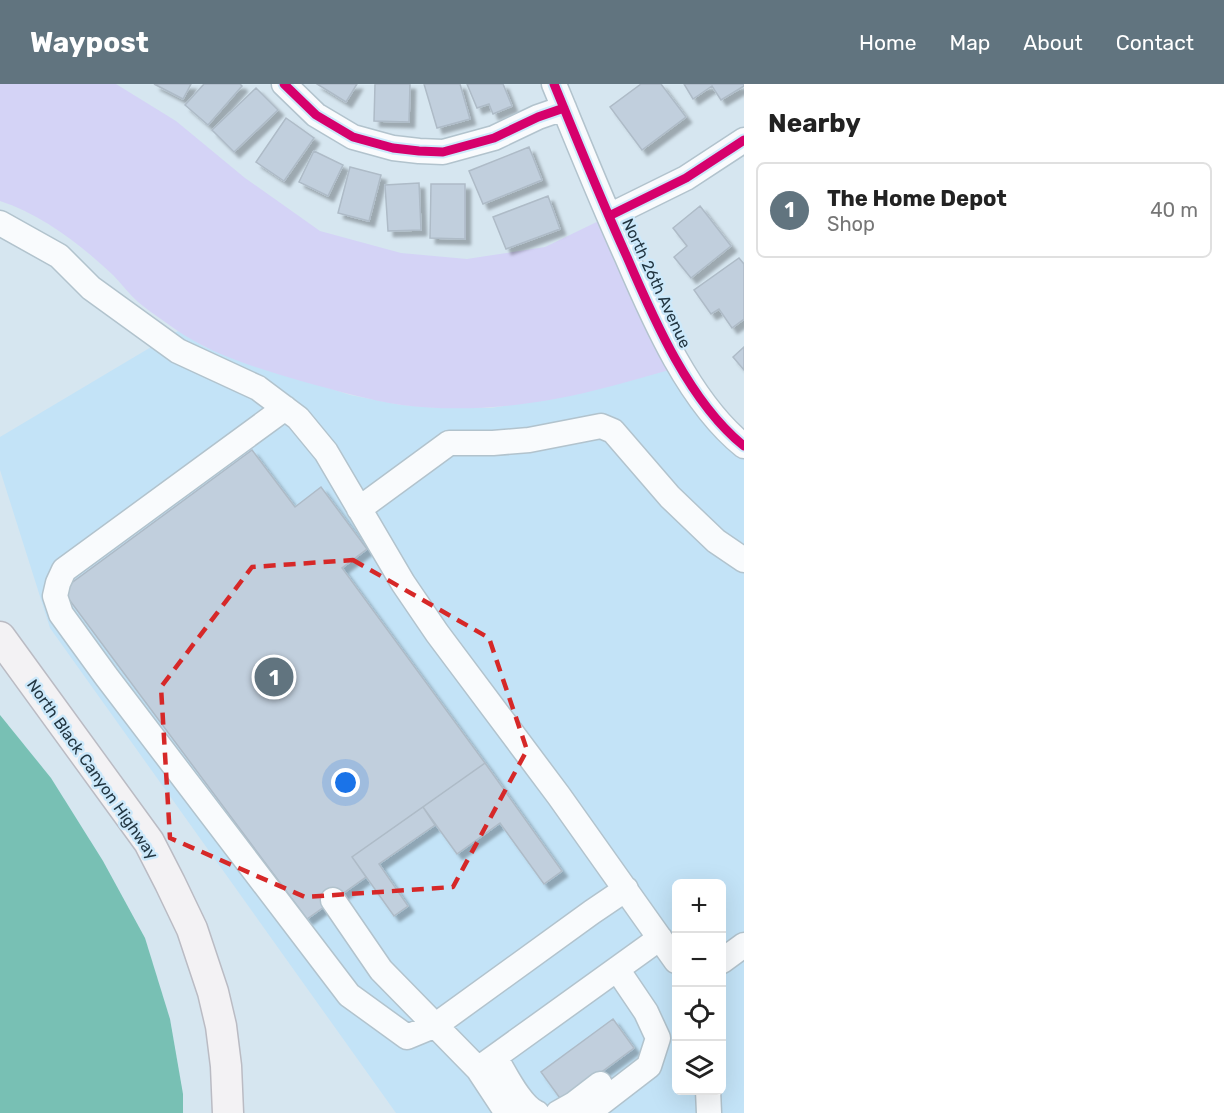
<!DOCTYPE html>
<meta charset="utf-8">
<style>
:root{--surface:#fff;--page:#f2f2f2;--text:#222;--muted:#767676;--line:#e0e0e0;--accent:#61747f}
body{margin:0;font-family:Rubik,sans-serif;background:var(--page);color:var(--text)}
.controls{position:absolute;right:18px;bottom:18px;display:grid;overflow:hidden;border-radius:9px;box-shadow:0 6px 24px #0002}
.controls button{width:54px;height:54px;display:grid;place-items:center;padding:0;border:0;border-bottom:2px solid var(--line);background:var(--surface);color:var(--text);font:30px sans-serif}
.you{position:absolute;left:346px;top:699px;width:21px;height:21px;margin:-15px;border:4px solid #fff;border-radius:50%;background:#1a73e8;box-shadow:0 0 0 9px #1a73e833}
.badge{display:grid;place-items:center;width:39px;height:39px;border-radius:50%;background:var(--accent);color:#fff;font-size:20px;font-weight:700}
.pin{position:absolute;translate:-50% -50%;border:3px solid #fff;box-shadow:0 2px 6px #0006}
.list{margin:0;padding:0;list-style:none}
h2{display:flex;justify-content:space-between;align-items:center;height:78px;margin:0;padding:0 24px;font-size:26px}
h2 small{font-size:20px;font-weight:400;color:var(--muted)}
.list li{display:grid;grid-template-columns:39px 1fr auto;gap:18px;align-items:center;box-sizing:border-box;height:96px;margin:0 12px 12px;padding:0 12px;border:2px solid var(--line);border-radius:9px}
.list b{display:block;font-size:22px;white-space:nowrap}
.list p{margin:0;font-size:20px;white-space:nowrap;color:var(--muted)}
.list em{font-size:20px;font-style:normal;color:var(--muted)}
.icon{flex:none;width:33px;height:33px;fill:none;stroke:currentColor;stroke-width:2;stroke-linecap:round;stroke-linejoin:round}
.map{position:relative;flex:none;width:744px;height:1029px;overflow:hidden}
header{display:flex;align-items:center;gap:36px;box-sizing:border-box;height:84px;padding:0 30px;background:var(--accent);color:#fff}
header strong{font-size:28px}
nav{display:flex;gap:33px;margin-inline-start:auto;font-size:21px}
main{display:flex}
aside{flex:1;background:var(--surface)}
.map>svg:first-child{display:block}
</style>
<header>
<strong>Waypost</strong>
<nav><a>Home</a><a>Map</a><a>About</a><a>Contact</a></nav>
</header>
<main>
<div class="map">
<svg width="744" height="1029" viewBox="0 0 744 1029">
<defs>
<filter id="shadow"><feDropShadow dx="5.5" dy="5.5" stdDeviation="1.5" flood-color="#0004"/></filter>
</defs>
<rect width="100%" height="100%" fill="#d6e6f0"/>
<path fill="#c3e3f7" fill-rule="evenodd" d="M178 247 205 263 350 311 401 321 439 324H491L542 316 680 283 744 362V1029H396L50 544 0 386V353ZM676 800H722V1006H676Z"/>
<path fill="#d4d3f6" d="M0 0H116L176 37 245 94 320 147 401 169 467 175 545 163 609 132 680 283C650 291 621 300 592 307 532 322 463 329 402 321 368 316 334 306 301 297 257 284 212 271 175 245 163 236 150 228 138 218 129 210 122 200 113 191 81 161 43 131 0 117Z"/>
<path fill="#78c0b4" d="M0 631 51 694 103 777 145 854 170 935 183 1010V1029H0Z"/>
<path fill="#c1cfdd" stroke="#aebbc7" stroke-width="1.5" filter="url(#shadow)" d="M154 0H191L183 15Z
M204 0H240L242 2 208 41 185 21Z
M317 0H357L346 18Z
M375 0H410L409 38 374 37Z
M424 0H460L470 35 437 44Z
M467 0H503L512 22 493 30 489 20 477 24Z
M641 0H661L686 33 642 66 610 23Z
M684 0H744V2L721 16 712 2 693 15Z
M256 4 278 26 234 68 212 46Z
M286 34 314 54 284 97 256 78Z
M529 63 542 96 483 120 469 87Z
M314 67 343 81 328 112 299 98Z
M350 83 381 91 369 137 338 129Z
M419 99 421 146 388 147 385 101Z
M431 100H465V155L430 154Z
M548 112 560 145 506 165 493 133Z
M700 122 731 162 691 194 674 173 687 162 673 144Z
M739 174 744 180V235L732 244 719 225 711 230 694 206Z
M744 263V286L733 273Z
M252 366 295 423 321 403 367 465 342 484 485 679 352 773 366 793 307 835 62 506Z
M485 679 562 787 544 800 500 739 457 770 423 723Z
M423 723 435 741 379 780 408 822 394 832 352 773Z
M613 935 634 964 562 1017 541 988Z"/>
<g fill="none" stroke-linecap="round" stroke-linejoin="round">
<defs>
<path id="minor" d="M284 0 316 31 353 53 393 64 419 67 443 68 494 54 538 33 564 24
M554 0C578 58 601 116 627 173 654 236 690 319 744 362
M609 132 686 94 744 56
M0 139 59 172 91 204 178 267 258 304 298 334 326 368 403 499 437 549 559 712 676 877
M285 324 64 486 58 499 55 512 61 530 106 592 349 911 407 953 436 941 592 828 626 805
M359 425 449 359H493L529 356 601 342 613 347 670 413 716 457 744 476
M333 816 381 886 478 985 507 1029
M722 877 744 861
M495 973C505 989 520 1022 537 1029
M478 985 660 854
M708 1006 709 1029
M558 1029 574 1020 600 1000
M588 1029 649 982 658 954 646 928 617 885"/>
<path id="major" d="M0 553 149 758 170 799 192 845 213 908 221 942 226 982 228 1029"/>
</defs>
<use href="#minor" stroke="#b2c3cd" stroke-width="27"/>
<use href="#major" stroke="#babbc3" stroke-width="33"/>
<use href="#minor" stroke="#f9fbfd" stroke-width="24"/>
<use href="#major" stroke="#f3f2f4" stroke-width="30"/>
<defs>
<path id="cycleway" d="M284 0 316 31 353 53 393 64 419 67 443 68 494 54 538 33 564 24
M554 0C578 58 601 116 627 173 654 236 690 319 744 362
M609 132 686 94 744 56"/>
</defs>
<use href="#cycleway" stroke="#cce9fb" stroke-width="13"/>
<use href="#cycleway" stroke="#d6006c" stroke-width="9"/>
</g>
<path fill="none" stroke="#d62828" stroke-width="4.5" stroke-dasharray="12 8" stroke-linejoin="round" d="M353 476 489 554 527 666 453 803 305 813 170 754 161 603 252 483Z"/>
<g text-anchor="middle" stroke-width="5" stroke-linejoin="round" paint-order="stroke">
<g font-size="16" fill="#223642" stroke="#cce9fb">
<text transform="translate(657 199) rotate(65)" y="6">North 26th Avenue</text>
<text transform="translate(93 685) rotate(55)" y="6">North Black Canyon Highway</text>
</g>
</g>
</svg>
<div class="controls">
<button>+</button>
<button>−</button>
<button><svg class="icon" aria-label="locate" viewBox="0 0 24 24"><circle cx="12" cy="12" r="6"/><path d="M12 2v4M12 18v4M2 12h4M18 12h4"/></svg></button>
<button><svg class="icon" aria-label="layers" viewBox="0 0 24 24"><path d="M12 4l9 5-9 5-9-5zM3 14l9 5 9-5"/></svg></button>
</div>
<div class="you"></div>
<div class="pin badge" style="left:274px;top:593px">1</div>
</div>
<aside>
<h2>Nearby<small></small></h2>
<ul class="list">
<li><span class="badge">1</span><div><b>The Home Depot</b><p>Shop</p></div><em>40 m</em></li>
</ul>
</aside>
</main>
